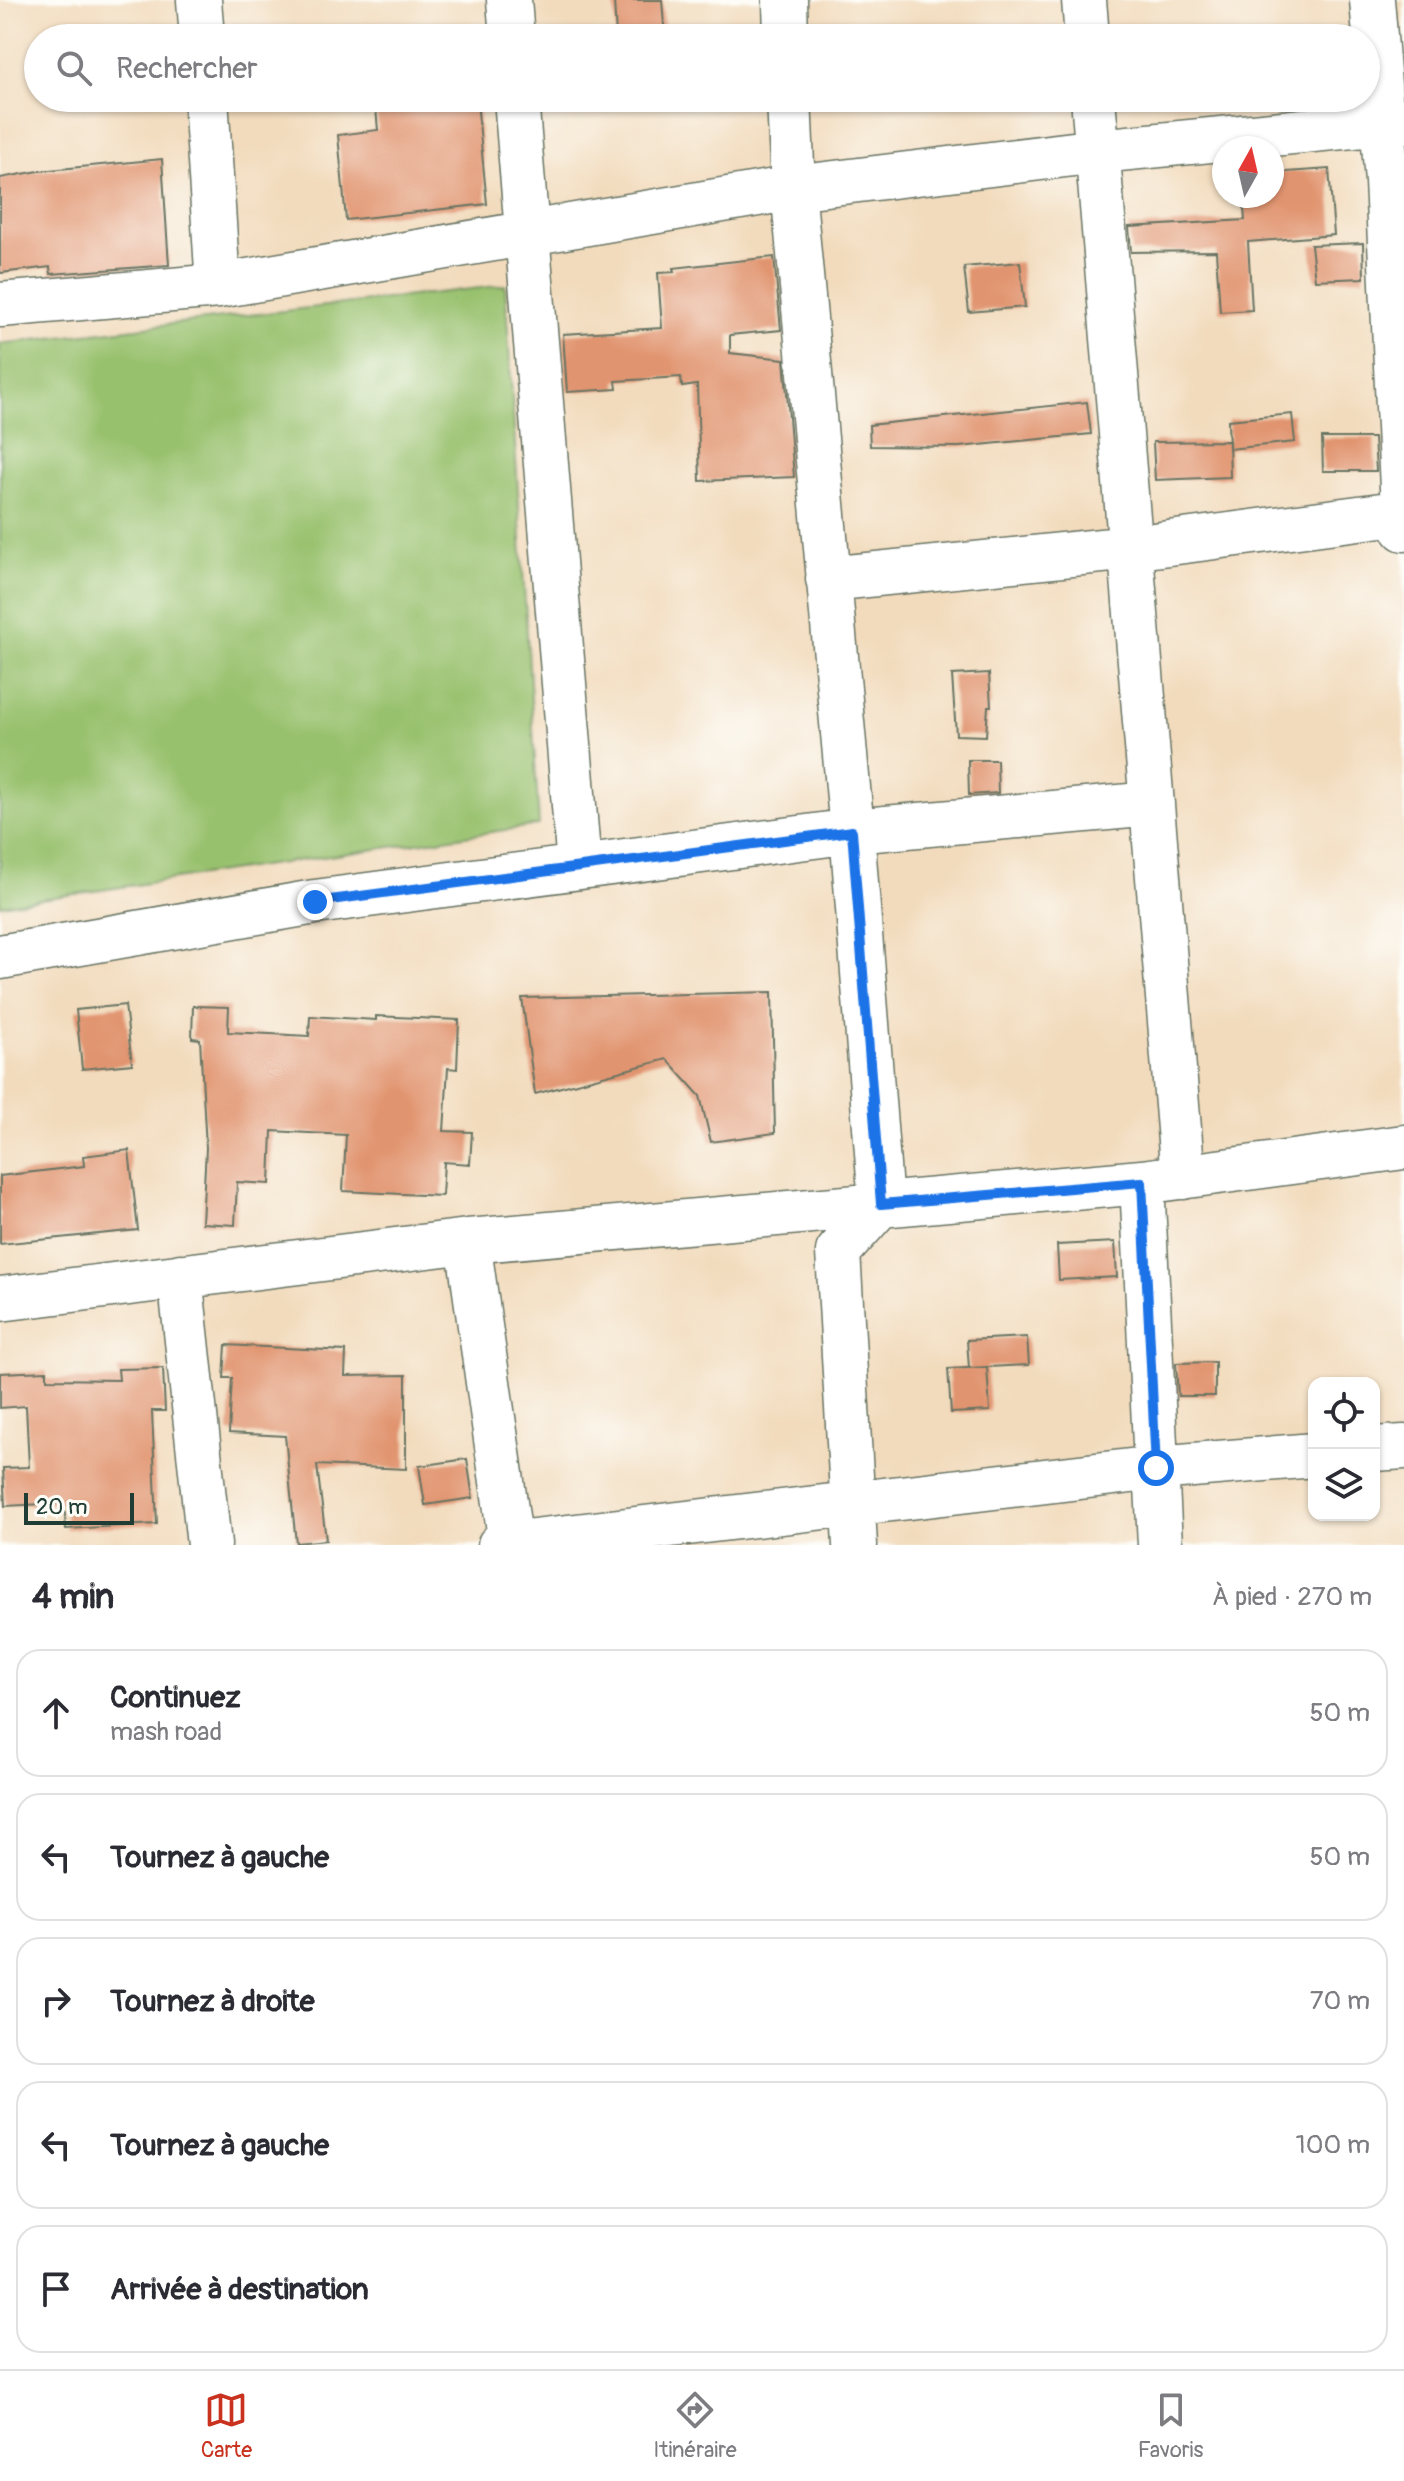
<!DOCTYPE html>
<html lang="fr">
<meta charset="utf-8">
<style>
:root{--surface:#fff;--page:#f2f2f3;--text:#2b2b33;--muted:#7c7c81;--line:#e1e1e2;--accent:#c8321e}
body{margin:0;font-family:Pangolin,sans-serif;background:var(--page);color:var(--text)}
.controls{position:absolute;right:24px;bottom:24px;display:grid;overflow:hidden;border-radius:16px;box-shadow:0 2px 6px #0004}
.controls button{width:72px;height:72px;display:grid;place-items:center;padding:0;border:0;border-bottom:2px solid var(--line);background:var(--surface);color:var(--text);font:40px sans-serif}
.compass{position:absolute;left:1212px;top:136px;width:72px;height:72px;border-radius:50%;background:var(--surface);box-shadow:0 2px 6px #0004;rotate:8deg}
.scale{position:absolute;left:24px;bottom:20px;width:110px;box-sizing:border-box;padding-left:8px;border:4px solid #1f3d34;border-top:0;font-size:22px;line-height:28px;white-space:nowrap;color:#1f3d34;-webkit-text-stroke:6px #fdfcf7;paint-order:stroke}
.stop{position:absolute;width:24px;height:24px;margin:-18px;border:6px solid #1a73e8;border-radius:50%;background:#fff}
.stop.end{background:#1a73e8;border-color:#fff;box-shadow:0 2px 8px #0008}
.list{margin:0;padding:0;list-style:none}
h2{display:flex;justify-content:space-between;align-items:center;height:104px;margin:0;padding:0 32px;font-size:34px}
h2 small{font-size:26px;font-weight:400;color:var(--muted)}
.list li{display:grid;grid-template-columns:52px 1fr auto;gap:24px;align-items:center;box-sizing:border-box;height:128px;margin:0 16px 16px;padding:0 16px;border:2px solid var(--line);border-radius:24px}
.list b{display:block;font-size:30px;white-space:nowrap}
.list p{margin:0;font-size:26px;white-space:nowrap;color:var(--muted)}
.list em{font-size:26px;font-style:normal;color:var(--muted)}
.icon{flex:none;width:44px;height:44px;fill:none;stroke:currentColor;stroke-width:2;stroke-linecap:round;stroke-linejoin:round}
.map{position:relative;flex:none;width:1404px;height:1545px;overflow:hidden}
.search{position:absolute;background:var(--surface);box-shadow:0 2px 6px #0004;left:24px;right:24px;top:24px;height:88px;display:flex;align-items:center;gap:20px;box-sizing:border-box;padding:0 28px;border-radius:44px;color:var(--muted);font-size:30px}
.sheet{height:824px;background:var(--surface)}
nav{display:flex;justify-content:space-around;align-items:center;box-sizing:border-box;height:112px;border-top:2px solid var(--line);background:var(--surface);font-size:22px;color:var(--muted)}
nav a{display:grid;justify-items:center;gap:4px}
nav .on{color:var(--accent)}
.map>svg:first-child{display:block}
</style>
<div class="map">
<svg width="1404" height="1545" viewBox="0 0 1404 1545">
<rect width="100%" height="100%" fill="#fdfcf7"/>
<filter id="ink" filterUnits="userSpaceOnUse"><feTurbulence type="fractalNoise" baseFrequency=".0125" numOctaves="2"/><feDisplacementMap in="SourceGraphic" scale="16" xChannelSelector="R" yChannelSelector="G"/><feConvolveMatrix kernelMatrix="1 2 1 2 8 2 1 2 1" color-interpolation-filters="sRGB"/></filter>
<filter id="wash" filterUnits="userSpaceOnUse"><feTurbulence type="fractalNoise" baseFrequency=".006" numOctaves="4" result="noise"/><feDisplacementMap in="SourceGraphic" scale="32" xChannelSelector="R" yChannelSelector="G"/><feGaussianBlur stdDeviation="1.8" result="paint"/><feColorMatrix in="noise" values="0 0 0 0 0 0 0 0 0 0 0 0 0 0 0 0 0 1.4 0 .05"/><feComposite in="paint" operator="in"/></filter>
<g filter="url(#wash)">
<rect width="100%" height="100%" fill="#f2dbbd"/>
<path fill="#98c16d" stroke="#5c7f50" stroke-width="2" d="M505 285 539 825 0 905V344Z"/>
<g id="blocks">
<path fill="#e19470" d="M614 0H662L665 38H616Z
M375 98H418L419 107 477 101 487 204 346 220 338 135 378 130Z
M162 159 169 265 51 274 50 267 0 273V178L39 171Z
M1329 169 1334 235 1248 242 1252 310 1220 312 1216 251 1131 252 1129 227 1245 220 1243 196H1272V173Z
M1363 243 1364 278 1315 280 1311 245Z
M774 257 781 330 730 335V353L784 359 794 477 700 481 697 385 682 387 681 377 616 381 617 389 567 392 563 334 662 328 658 273 674 272 673 268Z
M1020 262 1025 307 969 312 964 267Z
M1087 402 1091 434 959 447 870 446 869 425Z
M1292 414 1295 442 1229 449 1228 420Z
M1322 438H1374L1376 471H1323Z
M1229 441 1230 477 1155 480 1153 442Z
M989 673 991 706H988L986 736 956 735 952 675Z
M968 760H997L998 793 969 795Z
M772 992 775 1133 711 1142 700 1096 667 1059 535 1094 522 998Z
M125 1005 132 1064 82 1069 76 1010Z
M193 1006 229 1007 228 1032 309 1036 310 1016 376 1020V1016L459 1020 457 1069 448 1068 444 1131 472 1132 470 1164 444 1162 442 1196 343 1191 346 1135 272 1131 270 1184 237 1182 235 1225 202 1223 206 1148 200 1039 192 1038Z
M129 1150 138 1230 0 1244V1176L84 1166 83 1156Z
M1115 1242 1117 1277 1059 1280 1057 1245Z
M1027 1337 1029 1365 969 1368 967 1340Z
M226 1345 346 1351 345 1376 406 1375V1469L317 1465 326 1540 296 1543 285 1436 229 1433 232 1378H224Z
M1215 1362V1396H1178L1176 1363Z
M987 1367 990 1411 951 1413 948 1369Z
M163 1368 165 1411H152L157 1524 66 1529 64 1503 5 1506 3 1468 29 1467 26 1406 0 1408V1373L47 1371V1379L119 1380 118 1369Z
M467 1459 473 1498 425 1505 419 1466Z"/>
</g>
</g>
<g filter="url(#ink)">
<use href="#blocks" fill-opacity="0" stroke="#697464" stroke-width="2"/>
<g fill="none" stroke-linecap="round" stroke-linejoin="round">
<defs>
<path id="minor" d="M199 0 202 38
M509 0 512 38
M785 0 786 38
M1084 0 1087 38
M1372 0 1387 181 1404 529
M206 98 218 286
M516 98 579 867
M789 98 793 188 852 831 881 1204 838 1252 855 1545
M1093 98 1183 1177
M0 305 218 286 793 188 1098 151 1404 121
M828 579 1131 548 1404 512
M0 957 315 902 852 831 1152 804
M1142 1182 1160 1545
M468 1241 511 1545
M180 1276 209 1545
M0 1299 468 1241 1142 1182 1404 1147
M1374 1449 1404 1447
M500 1545 1156 1468 1314 1455"/>
</defs>
<use href="#minor" stroke="#697464" stroke-width="47"/>
<use href="#minor" stroke="#fff" stroke-width="44"/>
</g>
</g>
<g fill="none" stroke-linecap="round" stroke-linejoin="round" filter="url(#ink)">
<path stroke="#1a73e8" stroke-width="10" d="M315 902 852 831 881 1204 1142 1182 1156 1468"/>
</g>
</svg>
<div class="controls">
<button><svg class="icon" aria-label="locate" viewBox="0 0 24 24"><circle cx="12" cy="12" r="6"/><path d="M12 2v4M12 18v4M2 12h4M18 12h4"/></svg></button>
<button><svg class="icon" aria-label="layers" viewBox="0 0 24 24"><path d="M12 4l9 5-9 5-9-5zM3 14l9 5 9-5"/></svg></button>
</div>
<svg class="compass" viewBox="-18 -18 36 36"><path d="M0-13l5 13h-10z" fill="#e53935"/><path d="M0 13l5-13h-10z" fill="#7c7c81"/></svg>
<div class="scale">20 m</div>
<div class="stop" style="left:1156px;top:1468px"></div>
<div class="stop end" style="left:315px;top:902px"></div>
<div class="search"><svg class="icon" aria-label="search" viewBox="0 0 24 24"><circle cx="10" cy="10" r="6"/><path d="M15 15l6 6"/></svg>Rechercher</div>
</div>
<section class="sheet">
<h2>4 min<small>À pied · 270 m</small></h2>
<ul class="list">
<li><svg class="icon" aria-label="ahead" viewBox="0 0 24 24"><path d="M12 20V5M6 11l6-6 6 6"/></svg><div><b>Continuez</b><p>mash road</p></div><em>50 m</em></li>
<li><svg class="icon" aria-label="left" viewBox="0 0 24 24"><path d="M17 20v-9H6M10 6l-5 5 5 5"/></svg><div><b>Tournez à gauche</b></div><em>50 m</em></li>
<li><svg class="icon" aria-label="right" viewBox="0 0 24 24"><path d="M7 20v-9h11M14 6l5 5-5 5"/></svg><div><b>Tournez à droite</b></div><em>70 m</em></li>
<li><svg class="icon" aria-label="left" viewBox="0 0 24 24"><path d="M17 20v-9H6M10 6l-5 5 5 5"/></svg><div><b>Tournez à gauche</b></div><em>100 m</em></li>
<li><svg class="icon" aria-label="arrive" viewBox="0 0 24 24"><path d="M6 21V4h12l-3 4 3 4H6"/></svg><div><b>Arrivée à destination</b></div></li>
</ul>
</section>
<nav>
<a class="on"><svg class="icon" aria-label="map" viewBox="0 0 24 24"><path d="M3 6l6-2 6 2 6-2v14l-6 2-6-2-6 2zM9 4v14M15 6v14"/></svg>Carte</a>
<a><svg class="icon" aria-label="directions" viewBox="0 0 24 24"><path d="M12 3l9 9-9 9-9-9zM9 14v-3h6M13 9l2 2-2 2"/></svg>Itinéraire</a>
<a><svg class="icon" aria-label="saved" viewBox="0 0 24 24"><path d="M7 4h10v16l-5-4-5 4z"/></svg>Favoris</a>
</nav>
